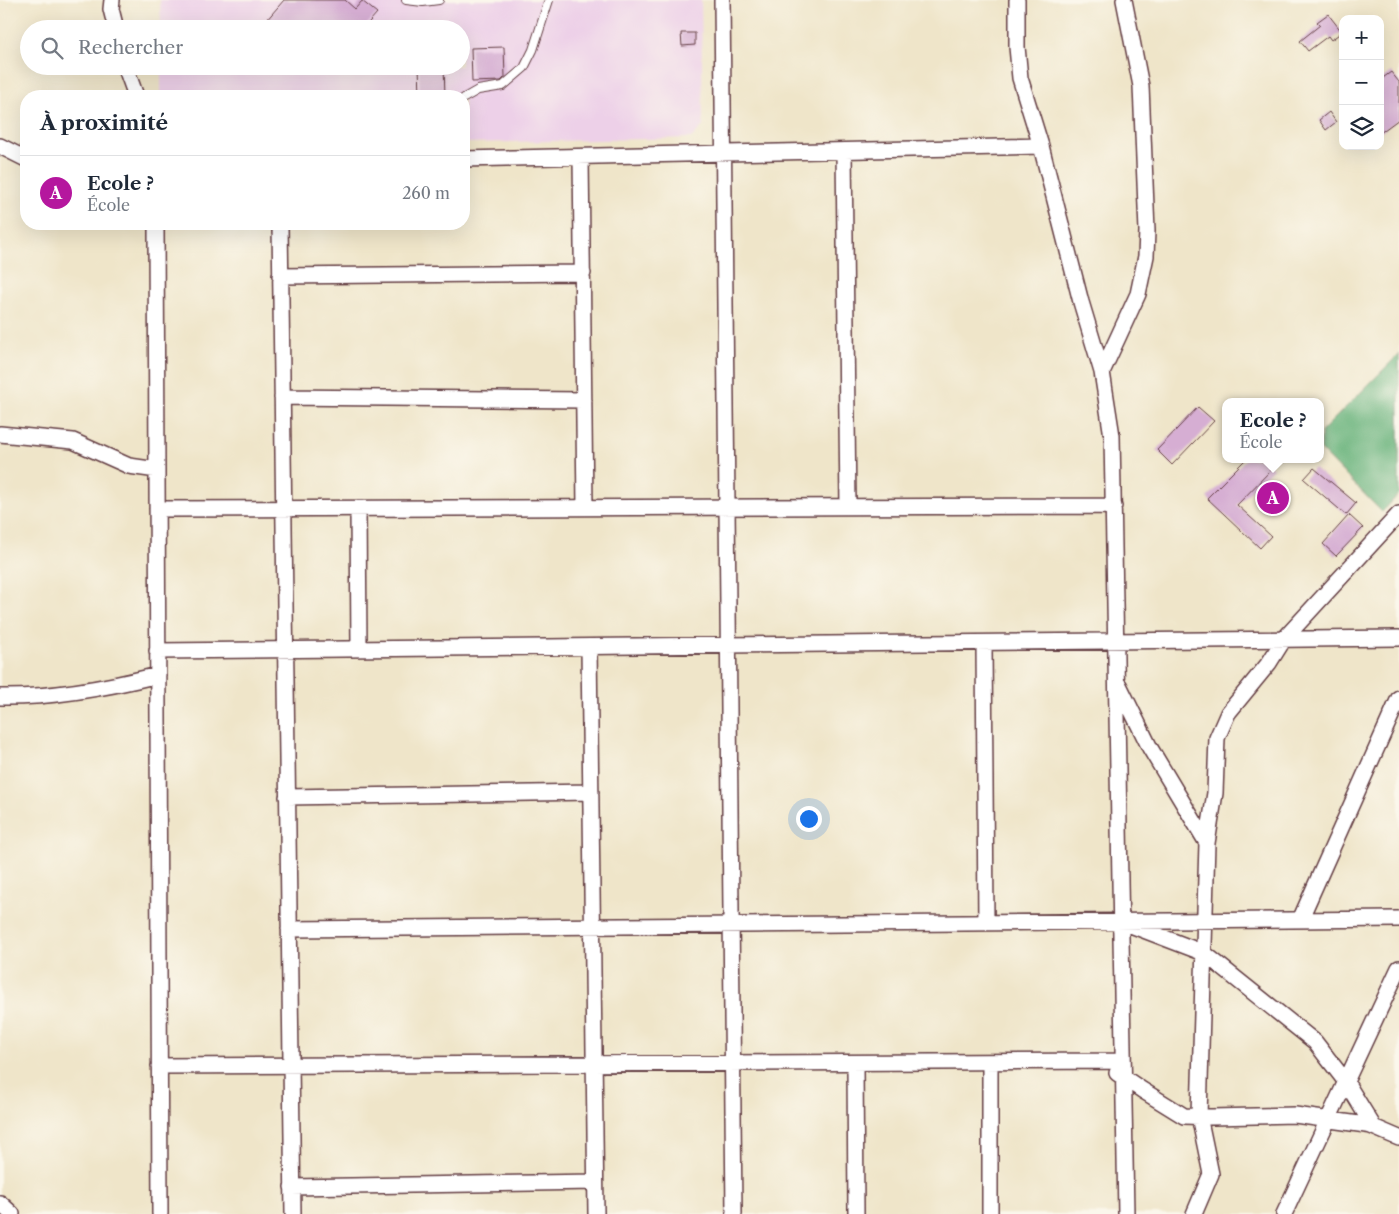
<!DOCTYPE html>
<html lang="fr">
<meta charset="utf-8">
<style>
:root{--surface:#fff;--page:#f2f2f3;--text:#1f2937;--muted:#747a83;--line:#e0e1e3;--accent:#b5179e}
body{margin:0;font-family:"Libre Caslon Text",serif;background:var(--page);color:var(--text)}
.controls{position:absolute;right:15px;top:15px;display:grid;overflow:hidden;border-radius:10px;box-shadow:0 5px 20px #0002}
.controls button{width:45px;height:45px;display:grid;place-items:center;padding:0;border:0;border-bottom:1px solid var(--line);background:var(--surface);color:var(--text);font:25px sans-serif}
.you{position:absolute;left:808px;top:818px;width:18px;height:18px;margin:-12px;border:4px solid #fff;border-radius:50%;background:#1a73e8;box-shadow:0 0 0 8px #1a73e833}
.badge{display:grid;place-items:center;width:32px;height:32px;border-radius:50%;background:var(--accent);color:#fff;font-size:16px;font-weight:700}
.pin{position:absolute;translate:-50% -50%;border:2px solid #fff;box-shadow:0 1px 5px #0006}
.popup{position:absolute;left:1222px;top:398px;width:102px;height:65px;box-sizing:border-box;display:grid;place-content:center;border-radius:10px;background:var(--surface);filter:drop-shadow(0 1px 4px #0005);font-size:16px;white-space:nowrap;color:var(--muted)}
.popup b{font-size:19px;color:var(--text)}
.popup::after{content:'';position:absolute;left:50%;top:100%;margin-left:-10px;border:10px solid transparent;border-top-color:var(--surface)}
.list{margin:0;padding:0;list-style:none}
h2{display:flex;justify-content:space-between;align-items:center;height:65px;margin:0;padding:0 20px;font-size:21px}
h2 small{font-size:16px;font-weight:400;color:var(--muted)}
.list li{display:grid;grid-template-columns:32px 1fr auto;gap:15px;align-items:center;box-sizing:border-box;height:75px;padding:0 20px;border-top:1px solid var(--line)}
.list b{display:block;font-size:19px;white-space:nowrap}
.list p{margin:0;font-size:16px;white-space:nowrap;color:var(--muted)}
.list em{font-size:16px;font-style:normal;color:var(--muted)}
.icon{flex:none;width:28px;height:28px;fill:none;stroke:currentColor;stroke-width:2;stroke-linecap:round;stroke-linejoin:round}
.map{position:relative;flex:none;width:1399px;height:1214px;overflow:hidden}
.search{position:absolute;background:var(--surface);box-shadow:0 5px 20px #0002;left:20px;top:20px;width:450px;height:55px;display:flex;align-items:center;gap:12px;box-sizing:border-box;padding:0 18px;border-radius:28px;color:var(--muted);font-size:19px}
.panel{position:absolute;background:var(--surface);box-shadow:0 5px 20px #0002;left:20px;top:90px;width:450px;height:140px;border-radius:20px}
.map>svg:first-child{display:block}
</style>
<div class="map">
<svg width="1399" height="1214" viewBox="0 0 1399 1214">
<rect width="100%" height="100%" fill="#fbf7ec"/>
<filter id="ink" filterUnits="userSpaceOnUse"><feTurbulence type="fractalNoise" baseFrequency=".02" numOctaves="2"/><feDisplacementMap in="SourceGraphic" scale="10" xChannelSelector="R" yChannelSelector="G"/><feConvolveMatrix kernelMatrix="1 2 1 2 8 2 1 2 1" color-interpolation-filters="sRGB"/></filter>
<filter id="wash" filterUnits="userSpaceOnUse"><feTurbulence type="fractalNoise" baseFrequency=".0096" numOctaves="4" result="noise"/><feDisplacementMap in="SourceGraphic" scale="20" xChannelSelector="R" yChannelSelector="G"/><feGaussianBlur stdDeviation="1.12" result="paint"/><feColorMatrix in="noise" values="0 0 0 0 0 0 0 0 0 0 0 0 0 0 0 0 0 1.4 0 .05"/><feComposite in="paint" operator="in"/></filter>
<g filter="url(#wash)">
<rect width="100%" height="100%" fill="#efe5c9"/>
<path fill="#edd0e8" d="M160 0H701L703 126 691 138 464 143V96H161V66H461V29H161Z"/>
<path fill="#69b37b" stroke="#5a6953" d="M1399 354V494L1382 512 1321 450V432Z"/>
<g id="blocks">
<path fill="#d6aed3" d="M284 0H345L355 9 362 1 377 13 363 29H259Z
M1328 14 1342 32 1331 40 1328 36 1308 51 1300 41 1320 25 1317 22Z
M681 33H695V45L682 46Z
M504 47 505 77 501 81 472 82 471 48Z
M419 66H444L445 96H420Z
M1391 72 1399 82V119L1380 133V80Z
M1329 112 1336 122 1326 130 1319 120Z
M1198 407 1214 421 1172 465 1157 450Z
M1246 459H1264L1273 468 1237 505 1271 536 1260 548 1207 498Z
M1314 468 1356 503 1346 515 1304 479Z
M1349 515 1363 528 1336 556 1323 544Z"/>
</g>
</g>
<g filter="url(#ink)">
<use href="#blocks" fill-opacity="0" stroke="#633d43" stroke-width="1"/>
<g fill="none" stroke-linecap="round" stroke-linejoin="round">
<defs>
<path id="service" d="M406 0 423 2 439 0
M464 98 478 90 503 86 524 68 533 50 549 0"/>
<path id="minor" d="M112 0 111 9 116 29
M722 0 734 1214
M1017 0V47L1020 78 1041 146 1081 302 1102 372 1112 436 1126 1214
M125 66 136 96
M0 146 26 159
M844 151 848 507
M581 157 585 508
M464 159 1041 146
M156 224 160 1214
M280 224 293 1214
M280 276 583 273
M1102 372 1138 294 1146 256 1147 231 1141 86 1124 0
M282 397 584 400
M0 434 73 441 129 466 157 470
M157 509 1114 506
M358 509 359 649
M984 643 986 923
M589 647 596 1214
M157 651 1399 638
M1119 685 1150 748 1207 843
M0 697C53 698 106 688 158 675
M287 797 591 792
M1300 920 1399 698
M289 929 1399 919
M990 1062V1214
M855 1063 856 1214
M159 1066 1123 1061
M1117 1073 1142 1090 1184 1116 1212 1117 1295 1115 1373 1126 1346 1082 1315 1042 1204 953 1128 924
M1364 1123 1399 1138
M292 1187 595 1182
M0 1203 12 1214
M1194 1214 1211 1174 1199 1116 1207 843 1215 793 1217 738 1228 713 1269 663 1284 639 1399 514
M1284 1214 1399 968"/>
</defs>
<use href="#service" stroke="#633d43" stroke-width="10"/>
<use href="#minor" stroke="#633d43" stroke-width="18"/>
<use href="#service" stroke="#fff" stroke-width="8"/>
<use href="#minor" stroke="#fff" stroke-width="15"/>
</g>
</g>
</svg>
<div class="controls">
<button>+</button>
<button>−</button>
<button><svg class="icon" aria-label="layers" viewBox="0 0 24 24"><path d="M12 4l9 5-9 5-9-5zM3 14l9 5 9-5"/></svg></button>
</div>
<div class="you"></div>
<div class="pin badge" style="left:1273px;top:498px">A</div>
<div class="popup"><b>Ecole ?</b>École</div>
<div class="search"><svg class="icon" aria-label="search" viewBox="0 0 24 24"><circle cx="10" cy="10" r="6"/><path d="M15 15l6 6"/></svg>Rechercher</div>
<section class="panel">
<h2>À proximité<small></small></h2>
<ul class="list">
<li><span class="badge">A</span><div><b>Ecole ?</b><p>École</p></div><em>260 m</em></li>
</ul>
</section>
</div>
